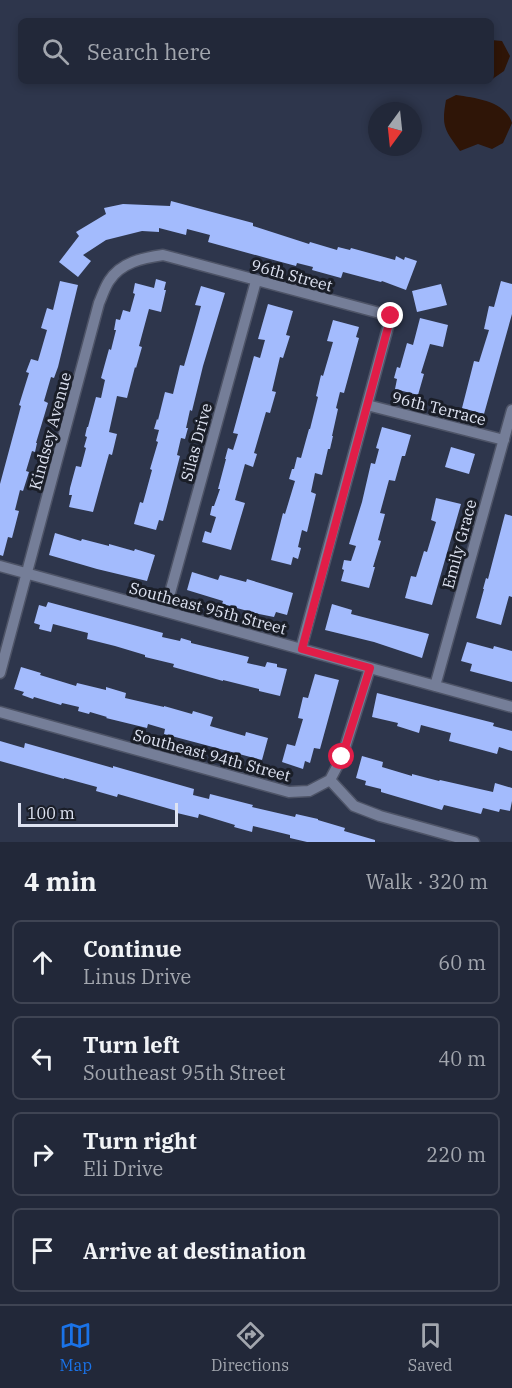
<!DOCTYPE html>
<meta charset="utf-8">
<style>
:root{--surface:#222839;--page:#2a3041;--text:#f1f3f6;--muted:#a2a6ae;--line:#3f4453;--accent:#1a73e8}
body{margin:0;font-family:"IBM Plex Serif",serif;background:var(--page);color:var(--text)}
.compass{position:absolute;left:368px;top:102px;width:54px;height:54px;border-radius:50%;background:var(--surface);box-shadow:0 3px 9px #0003;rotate:195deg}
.scale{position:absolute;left:18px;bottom:15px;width:160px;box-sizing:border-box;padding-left:6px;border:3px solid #dee3f2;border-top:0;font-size:16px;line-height:21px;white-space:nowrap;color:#dee3f2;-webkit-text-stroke:4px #1a1e28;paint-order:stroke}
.stop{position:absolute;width:18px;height:18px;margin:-14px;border:4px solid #e11d48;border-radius:50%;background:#fff}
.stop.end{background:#e11d48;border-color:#fff;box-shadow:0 2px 6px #0008}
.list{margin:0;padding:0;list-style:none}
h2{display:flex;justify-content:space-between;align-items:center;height:78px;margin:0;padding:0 24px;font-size:26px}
h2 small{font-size:20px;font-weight:400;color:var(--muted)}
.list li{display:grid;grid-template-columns:39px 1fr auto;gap:18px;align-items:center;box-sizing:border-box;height:84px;margin:0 12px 12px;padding:0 12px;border:2px solid var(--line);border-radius:9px}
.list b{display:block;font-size:22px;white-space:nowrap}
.list p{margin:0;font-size:20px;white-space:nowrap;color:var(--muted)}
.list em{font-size:20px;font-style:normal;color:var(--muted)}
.icon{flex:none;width:33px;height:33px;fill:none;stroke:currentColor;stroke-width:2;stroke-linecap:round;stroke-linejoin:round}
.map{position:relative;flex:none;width:512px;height:842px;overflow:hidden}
.search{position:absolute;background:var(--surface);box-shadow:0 3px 9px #0003;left:18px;right:18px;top:18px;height:66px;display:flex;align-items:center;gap:15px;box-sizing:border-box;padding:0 21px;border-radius:9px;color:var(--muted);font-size:22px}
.sheet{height:462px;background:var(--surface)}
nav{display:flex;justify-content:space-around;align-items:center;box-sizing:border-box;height:84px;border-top:2px solid var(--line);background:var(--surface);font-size:16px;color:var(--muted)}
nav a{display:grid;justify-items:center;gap:3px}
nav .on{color:var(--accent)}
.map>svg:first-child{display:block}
</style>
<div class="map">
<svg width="512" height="842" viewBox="0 0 512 842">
<rect width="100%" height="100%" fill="#2e364c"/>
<path fill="#2f1507" d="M491 40 502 41 510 56 504 71 491 80Z
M456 95C476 98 505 101 512 123L503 143 492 149 478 144 460 151C445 130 441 127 446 100Z"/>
<path fill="#a3bbfd" d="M171 201 253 223V226L309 244 310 242 337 250 338 247 350 250 351 248 395 260 396 256 404 260 405 257 417 261 406 290 382 281 381 282 343 272 341 278 312 270 313 267 297 263 296 266 270 259 208 242 210 235 187 229 186 235 159 228V232L142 231 106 240 83 255 91 261 78 277 59 262 79 236 76 232 106 214 104 208 123 204 170 206Z
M156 279 166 282 164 290H166L161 312 149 309 139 346 142 347 136 368 135 367 127 398 117 396 109 432 117 434 112 455 109 454 93 512 69 507 72 495H69L70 488 76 466 81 467 86 448 84 447 87 437 85 436 87 427H88L96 397 101 398 105 380 101 378 109 349 111 350 116 330H114L116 319 120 320 123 310 130 312 135 294 133 293 135 283 154 288Z
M60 281 78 285 58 367 54 378 51 377 44 401 48 403 36 443H37L35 452 32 451 26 471 29 472 23 491 20 490 15 510 19 511 12 538 8 537 3 556 0 555V484L21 406 19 405 29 373 26 372 31 359 38 361 47 330 41 328 47 308 53 310Z
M501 281 512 284V314L484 414 462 408 474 361 479 362 489 330 484 329 489 306 494 307Z
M441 284 447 305 417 312 412 291Z
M201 286 225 293 203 366 192 411 190 410 186 428H188L185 439 181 438 177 455 180 456 166 510 163 521 159 520 156 530 134 524 140 502 143 503 152 470 150 469 158 442 156 441 159 430 154 429 157 419 158 420 165 392 173 394 180 365 184 366 194 331 201 306 195 305Z
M268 304 293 311 286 335 290 336 283 358 280 357 272 391 276 392 270 413 266 412 254 453 257 454 253 467 245 464 235 500 245 503 231 550 202 542 205 531 211 533 216 517 210 515 212 506H214L220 489H218L226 459H225L228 448 233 450 238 434 233 433 254 356 260 358 265 340 258 339Z
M420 318 448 325 443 347 430 344 421 373 424 374 418 395 395 389 397 379 394 378 397 367 400 368 407 343 413 345Z
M333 320 359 327 356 337 359 338 344 393 340 392 336 408 338 409 332 436H333L330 449H328L322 475 315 473 311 492 316 494 307 532 302 530 298 547 301 548 298 559 293 557 291 565 271 560 283 513 285 514 295 481 289 479 292 469H294L297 457 301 458 309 429H310L318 397 316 396 321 375 323 376 333 342 327 341Z
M382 427 411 435 405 456H402L395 481 389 480 380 513 385 514 378 540 381 541 373 567H375L369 588 341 581 344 570 342 569 344 560 351 561 356 546 349 544 362 502 371 463 375 464 379 449 376 448Z
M451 447 475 454 469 474 445 467Z
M436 498 461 504 432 605 405 598 411 576 416 577 424 551 427 552 436 522 431 520Z
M505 514 512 516V597L509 596 501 625 476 618 484 589H483L486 578 488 579Z
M55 533 81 541 82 539 109 546V544L134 551 135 549 155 555 147 581 97 569 49 555Z
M192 572 218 580 220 575 246 582 247 579 293 593 287 615 276 612 274 617 259 614 222 604 223 601 187 590Z
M48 602 163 633 162 637 180 641 181 638 191 641V643L249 657 247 663 265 667 267 662 277 664V667L287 669 280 696 259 691V689L223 680V681L173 667 174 664 145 657V655L115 646 87 639 88 633 53 624 51 632 39 629 40 625 34 623 39 605 46 607Z
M332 604 352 610 351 614 429 634 422 658 374 642 325 630Z
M467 642 493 649 494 646 512 651V682L470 671 472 664 461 661Z
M21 667 41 673 40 675 76 686 77 683 106 690V687L126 693 125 698 164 707V706L192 714 193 711 213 717 210 726 245 736 246 732 268 738 262 760 164 734 165 729 148 724 147 728 106 718 107 717 90 712 89 714 78 711 79 707 62 703 61 705 34 697 33 699 22 695 24 692 14 689Z
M315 674 339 680 320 749 314 748 310 763 305 761 303 769 282 762 287 744 295 746 303 719 298 718 303 697 308 698Z
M377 693 494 723 493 726 512 731V751L499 747 497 754 449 741 451 733 421 725 419 733 397 726 398 723 372 717Z
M0 741 24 748 25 743 113 768V766L194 789 193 795 209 799 210 794 253 805 252 807 295 817 296 814 318 819V820L345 828 344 831 375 840V842H307L290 838V835L253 826 252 832 234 827 235 825 199 814 198 818 177 813V811L118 794 117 797 96 791 97 787 64 778V779L0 761Z
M362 756 383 762 382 767 412 776V774L439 781 440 780 493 792 495 783 512 788V801L510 811 500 809 499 812 483 808 481 814 444 805 442 810 381 792V789L365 785 366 781 356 778Z"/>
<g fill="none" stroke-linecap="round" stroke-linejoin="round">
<defs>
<path id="street" d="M367 405 504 440
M0 566 512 707
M165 611 256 281
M0 673 99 303C102 296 105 287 109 281 121 262 143 258 163 255L391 316 301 649
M435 686 512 410
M0 712 289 792 309 791 330 780 354 806 380 816 474 842
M330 780 342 757 370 668"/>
</defs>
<use href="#street" stroke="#4e5467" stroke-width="13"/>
<use href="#street" stroke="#757e98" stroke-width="10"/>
</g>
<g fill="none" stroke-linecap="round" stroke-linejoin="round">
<path stroke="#e11d48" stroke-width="8" d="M342 757 370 668 302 649 391 316"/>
</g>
<g text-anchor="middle" stroke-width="6" stroke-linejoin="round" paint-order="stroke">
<g font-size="16" fill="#dee3f2" stroke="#1a1e28">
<text transform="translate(292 275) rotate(15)" y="6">96th Street</text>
<text transform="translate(439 408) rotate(14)" y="6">96th Terrace</text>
<text transform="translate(50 431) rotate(-75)" y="6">Kindsey Avenue</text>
<text transform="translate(196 442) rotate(-75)" y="6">Silas Drive</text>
<text transform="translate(459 544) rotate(-75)" y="6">Emily Grace</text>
<text transform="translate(208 608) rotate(15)" y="6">Southeast 95th Street</text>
<text transform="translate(212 755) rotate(15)" y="6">Southeast 94th Street</text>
</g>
</g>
</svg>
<svg class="compass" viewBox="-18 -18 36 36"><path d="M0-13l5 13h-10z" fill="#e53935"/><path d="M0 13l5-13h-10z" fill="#a2a6ae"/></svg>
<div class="scale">100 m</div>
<div class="stop" style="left:342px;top:757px"></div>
<div class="stop end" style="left:391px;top:316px"></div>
<div class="search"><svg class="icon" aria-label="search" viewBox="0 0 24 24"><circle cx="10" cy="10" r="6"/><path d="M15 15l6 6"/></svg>Search here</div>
</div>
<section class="sheet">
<h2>4 min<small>Walk · 320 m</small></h2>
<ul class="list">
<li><svg class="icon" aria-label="ahead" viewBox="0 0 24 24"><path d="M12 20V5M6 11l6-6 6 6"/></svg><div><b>Continue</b><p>Linus Drive</p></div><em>60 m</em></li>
<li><svg class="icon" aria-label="left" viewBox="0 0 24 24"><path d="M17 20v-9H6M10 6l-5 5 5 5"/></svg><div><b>Turn left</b><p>Southeast 95th Street</p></div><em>40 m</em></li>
<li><svg class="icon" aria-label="right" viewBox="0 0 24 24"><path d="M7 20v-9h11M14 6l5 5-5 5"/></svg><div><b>Turn right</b><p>Eli Drive</p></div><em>220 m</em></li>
<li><svg class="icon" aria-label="arrive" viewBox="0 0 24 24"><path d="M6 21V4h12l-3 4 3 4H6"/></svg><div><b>Arrive at destination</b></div></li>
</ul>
</section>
<nav>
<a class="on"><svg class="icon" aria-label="map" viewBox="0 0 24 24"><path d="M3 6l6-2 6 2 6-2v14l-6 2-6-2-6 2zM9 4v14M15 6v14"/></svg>Map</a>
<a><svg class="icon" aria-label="directions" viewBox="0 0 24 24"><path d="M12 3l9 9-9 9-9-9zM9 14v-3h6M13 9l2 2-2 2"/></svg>Directions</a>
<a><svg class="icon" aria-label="saved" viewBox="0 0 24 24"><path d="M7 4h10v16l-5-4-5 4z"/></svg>Saved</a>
</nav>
